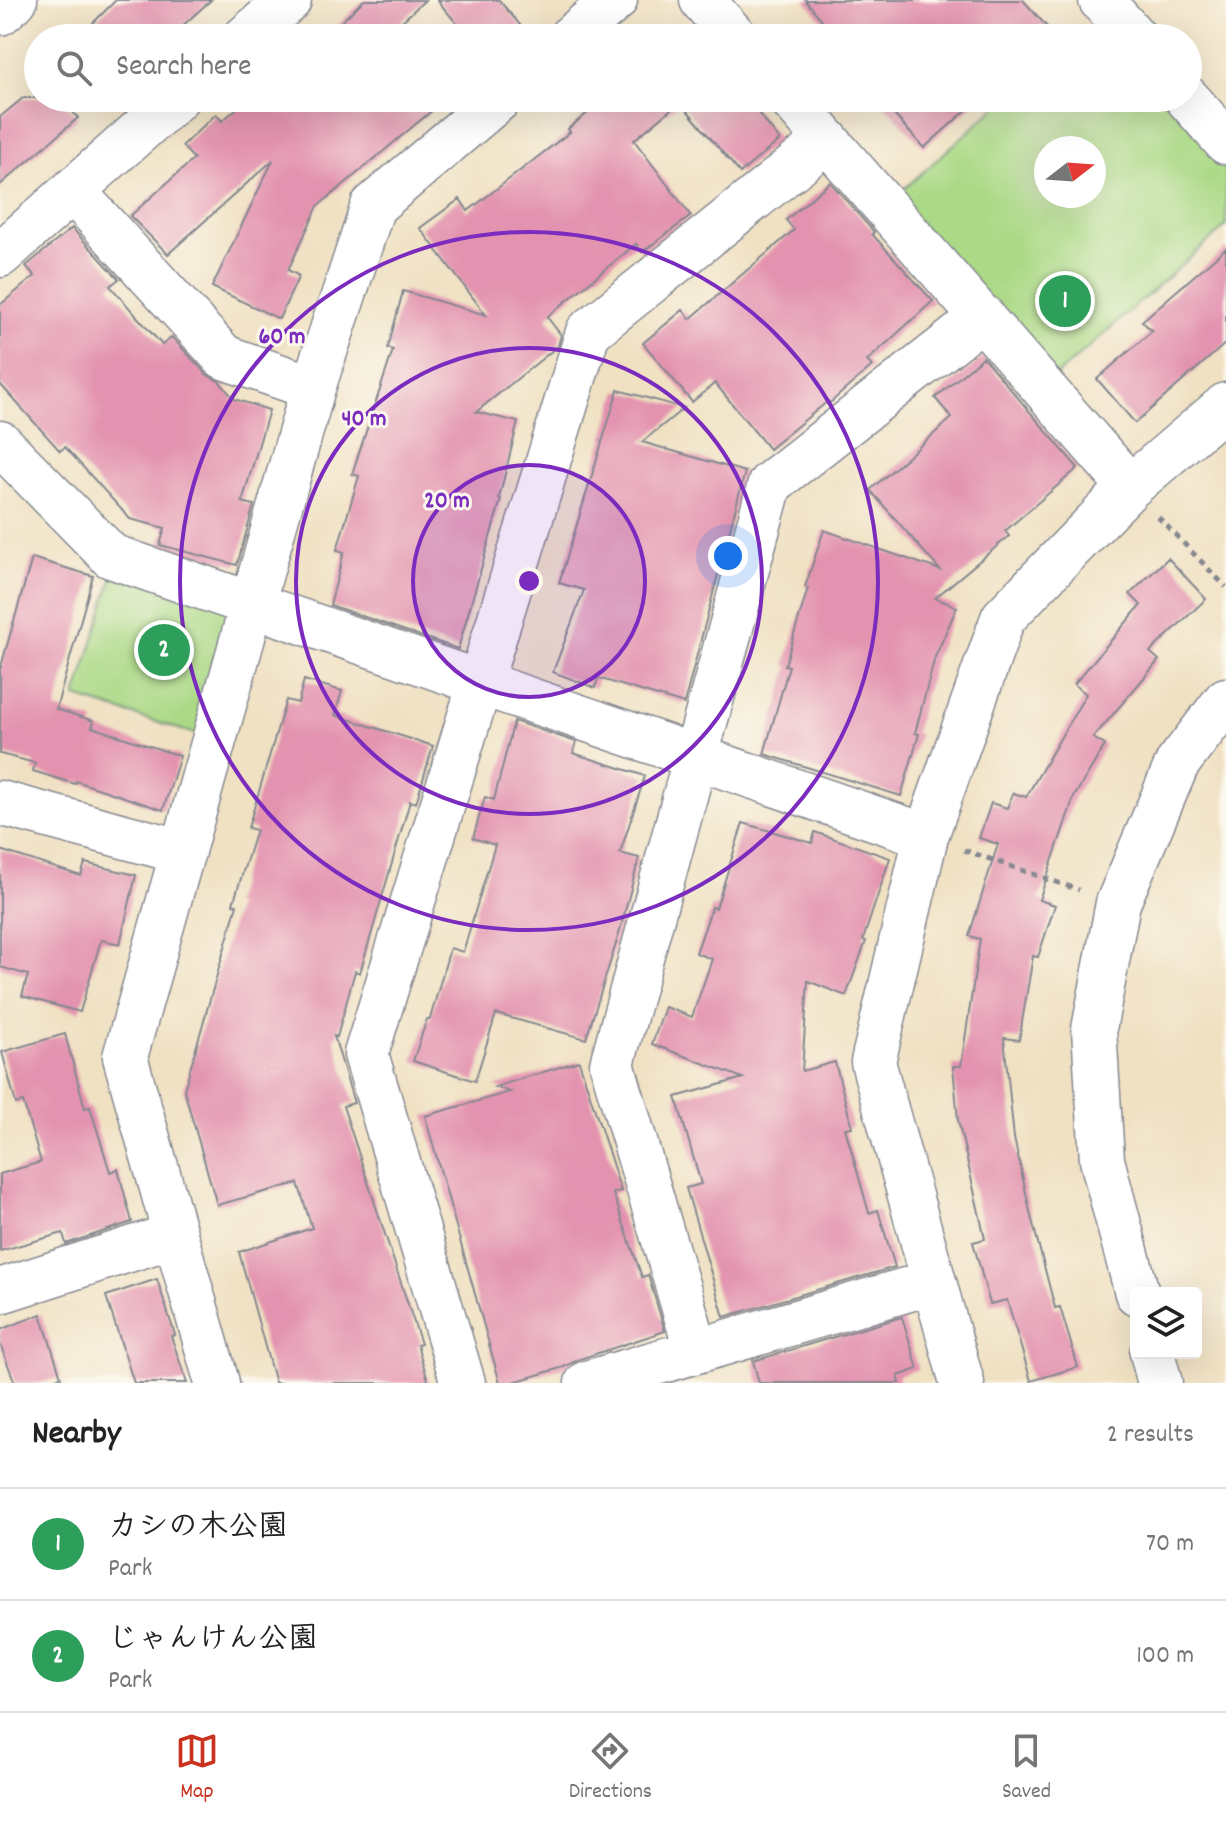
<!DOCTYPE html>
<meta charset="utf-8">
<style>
:root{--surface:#fff;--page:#f2f2f2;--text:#222;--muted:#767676;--line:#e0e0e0;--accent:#c8321e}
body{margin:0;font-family:Dekko,"Klee One",sans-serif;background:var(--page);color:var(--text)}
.controls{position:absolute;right:24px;bottom:24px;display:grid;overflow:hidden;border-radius:8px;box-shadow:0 8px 32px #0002}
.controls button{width:72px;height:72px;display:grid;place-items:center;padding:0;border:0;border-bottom:2px solid var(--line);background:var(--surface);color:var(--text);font:40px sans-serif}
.compass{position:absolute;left:1034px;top:136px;width:72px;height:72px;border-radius:50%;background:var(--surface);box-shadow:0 8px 32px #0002;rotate:73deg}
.you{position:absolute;left:728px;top:556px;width:28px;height:28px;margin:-20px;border:6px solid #fff;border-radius:50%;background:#1a73e8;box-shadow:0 0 0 12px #1a73e833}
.badge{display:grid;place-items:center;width:52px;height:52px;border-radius:50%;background:var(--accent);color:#fff;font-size:26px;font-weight:700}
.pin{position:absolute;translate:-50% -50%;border:4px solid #fff;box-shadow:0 2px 8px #0006}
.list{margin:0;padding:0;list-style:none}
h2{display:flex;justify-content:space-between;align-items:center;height:104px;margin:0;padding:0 32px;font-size:34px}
h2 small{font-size:26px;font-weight:400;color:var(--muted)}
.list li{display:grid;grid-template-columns:52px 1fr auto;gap:24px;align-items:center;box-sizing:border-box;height:112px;padding:0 32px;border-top:2px solid var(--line)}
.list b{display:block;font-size:30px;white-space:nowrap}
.list p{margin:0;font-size:26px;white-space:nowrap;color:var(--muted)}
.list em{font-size:26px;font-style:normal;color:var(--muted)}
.icon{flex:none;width:44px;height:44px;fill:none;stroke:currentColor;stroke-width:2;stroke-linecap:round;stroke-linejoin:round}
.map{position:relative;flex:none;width:1226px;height:1383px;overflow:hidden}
.search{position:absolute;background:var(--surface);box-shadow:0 8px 32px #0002;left:24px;right:24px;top:24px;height:88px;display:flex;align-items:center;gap:20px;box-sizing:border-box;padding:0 28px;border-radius:44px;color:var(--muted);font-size:30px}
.sheet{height:328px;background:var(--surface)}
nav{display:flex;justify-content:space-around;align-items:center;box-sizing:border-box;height:112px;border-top:2px solid var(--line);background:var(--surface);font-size:22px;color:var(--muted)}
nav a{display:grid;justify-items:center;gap:4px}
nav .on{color:var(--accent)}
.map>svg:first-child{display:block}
</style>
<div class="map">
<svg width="1226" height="1383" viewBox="0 0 1226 1383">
<rect width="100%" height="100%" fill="#fbf7ec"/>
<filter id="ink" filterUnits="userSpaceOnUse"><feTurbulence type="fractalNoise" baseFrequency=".0125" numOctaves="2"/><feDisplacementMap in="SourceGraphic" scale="16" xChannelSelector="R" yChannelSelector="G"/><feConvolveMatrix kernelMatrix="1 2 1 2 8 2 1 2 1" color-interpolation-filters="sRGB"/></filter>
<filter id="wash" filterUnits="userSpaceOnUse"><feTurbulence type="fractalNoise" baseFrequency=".006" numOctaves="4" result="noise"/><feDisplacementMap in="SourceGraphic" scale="32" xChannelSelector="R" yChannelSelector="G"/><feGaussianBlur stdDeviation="1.8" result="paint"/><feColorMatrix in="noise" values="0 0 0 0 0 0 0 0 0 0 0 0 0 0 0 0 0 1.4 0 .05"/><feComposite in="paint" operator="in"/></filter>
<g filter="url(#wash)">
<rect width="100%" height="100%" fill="#f0e1c3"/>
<path fill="#abd986" stroke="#638472" stroke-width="2" fill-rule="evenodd" d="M1006 98H1166L1226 167V226L1055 377 896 196ZM1046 148H1094V196H1046Z
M114 573 252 604 214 740 76 697Z"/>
<g id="blocks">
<path fill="#e393af" d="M116 0H211L169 38H78Z
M364 0H425L384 38H324Z
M437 0H499L531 38H469Z
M805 0H1023L1057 38H837Z
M23 98H61L78 118 0 185V117Z
M249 98H447L318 206 288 270 299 276 279 319 212 287 273 160 168 254 130 216 194 159 182 146 216 114 222 121Z
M606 98H746L780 140 740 173 680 102 634 140 691 216 642 252 636 244 547 317 561 335 558 346 476 412 518 422 499 498 501 499 458 649 330 605 344 552 337 550 359 476 352 474 393 350 388 348 403 291 486 315 420 228 460 199 468 211 570 132 568 129Z
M879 98H980L924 148Z
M830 182 874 232 872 234 933 301 867 361 872 366 830 403 828 401 769 449 715 383 692 402 643 343 683 310 690 319 794 230 786 220Z
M72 228 119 279 110 286 162 345 172 337 206 374 220 382 234 399 269 410 242 502 254 505 237 565 160 545 165 528 130 519 65 447 60 451 0 384V305L35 276 26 266Z
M1226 248V343L1135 423 1097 379 1152 331 1142 321Z
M983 357 1078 468 1005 531 1009 536 935 598 957 607 935 657 915 733 919 734 901 796 764 754 789 666 785 665 808 588 805 587 824 530 940 570 870 490 952 418 935 398Z
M618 390 684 408 642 442 745 472 684 704 598 678 595 688 553 672 584 590 559 583Z
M32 558 93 576 56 709 94 721 92 727 180 756 163 810 76 781 75 784 33 771 35 763 0 754V670Z
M1168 558 1206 599 1150 652 1159 660 1093 738 1105 745 1074 797 1039 900 1055 905 1038 957 1033 956 1019 1040 1004 1038 1014 1138 1031 1216 1055 1308 1060 1307 1078 1367 1031 1381 1007 1300 990 1304 973 1242 985 1239 958 1120 953 1066H961L980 939 969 936 998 844 979 838 991 803 1007 808 1013 793 1026 797 1086 694 1074 684 1141 605 1130 594Z
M304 680 342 691 335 715 433 746 416 803 410 801 360 973 355 971 337 1037 334 1036 354 1103 343 1106 421 1344 417 1345 429 1383H275L239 1252 312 1228 298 1183 217 1205 184 1090 237 905 233 904 256 830 248 828 260 788 286 700 298 703Z
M514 721 576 742 573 753 645 776 620 853 639 858 619 934 586 1039 496 1014 475 1081 413 1061 427 1019H430L450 948 463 952 495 845 473 838 485 797 494 800Z
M743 823 812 843 815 832 890 858 863 940 866 941 846 996 808 981 802 1071 835 1062 852 1127 845 1128 869 1213 878 1210 895 1267 724 1317 686 1188 701 1184 676 1097 743 1078 652 1044 665 1007 692 1017 712 959 696 953 712 907 716 908Z
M0 850 81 876 85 863 136 875 120 944 101 940 80 1012 22 996 28 975 0 967Z
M65 1034 85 1108 90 1107 110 1172 118 1169 132 1222 66 1244 63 1233 0 1251V1174L41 1162 23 1102 16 1104 2 1052Z
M579 1061 621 1191 613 1193 642 1277 648 1275 665 1331 580 1359 564 1367 510 1383H500L425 1116 510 1092 495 1087Z
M157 1279 175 1335 171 1336 187 1383H134L106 1296Z
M41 1314 61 1377 40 1383H15L0 1344V1330Z
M902 1317 918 1369 898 1376 900 1383H759L753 1361Z"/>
</g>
</g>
<g filter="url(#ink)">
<use href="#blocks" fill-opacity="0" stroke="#868890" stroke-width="2"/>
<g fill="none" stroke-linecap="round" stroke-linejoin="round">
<defs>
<path id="minor" d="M702 0 736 38
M1101 0 1135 38
M0 13 15 0
M245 38 289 0
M570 38 615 0
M790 98 1130 487
M1187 98 1226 142
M73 191 224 357 313 388
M0 255 177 98
M0 443 111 556 926 836
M0 803 183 852
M0 1291 175 1235
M1137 1293 1102 1160 1094 1029 1118 903 1177 764 1226 700
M696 1349 612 1064 770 484 983 317
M1152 1353 1160 1383
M217 1383 125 1057 313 388 373 206 500 98
M463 1383 366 1054 588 332 827 140
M587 1383 933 1282
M962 1383 873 1062 926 836 1003 618 1130 487 1226 405"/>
</defs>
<use href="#minor" stroke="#868890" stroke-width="47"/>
<path stroke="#868890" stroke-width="5" stroke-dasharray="6 6" stroke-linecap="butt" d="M1158 517 1226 587
M964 850 1079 890"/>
<use href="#minor" stroke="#fff" stroke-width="44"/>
</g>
</g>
<circle cx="529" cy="581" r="116" fill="#7b2cbf" fill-opacity=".12"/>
<g fill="none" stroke="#7b2cbf" stroke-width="4">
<circle cx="529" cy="581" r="116"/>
<circle cx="529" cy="581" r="233"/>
<circle cx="529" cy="581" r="349"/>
</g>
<circle cx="529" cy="581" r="12" fill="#7b2cbf" stroke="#fbf7ec" stroke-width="4"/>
<g font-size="24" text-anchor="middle" font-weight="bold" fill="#7b2cbf" stroke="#fbf7ec" stroke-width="6" stroke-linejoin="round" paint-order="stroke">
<text x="282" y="343">60 m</text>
<text x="364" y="425">40 m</text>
<text x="447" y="507">20 m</text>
</g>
</svg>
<div class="controls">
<button><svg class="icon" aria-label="layers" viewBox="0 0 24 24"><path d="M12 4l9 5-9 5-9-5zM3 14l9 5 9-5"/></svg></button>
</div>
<svg class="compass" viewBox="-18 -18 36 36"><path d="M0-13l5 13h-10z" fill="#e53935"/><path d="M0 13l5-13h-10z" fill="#767676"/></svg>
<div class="you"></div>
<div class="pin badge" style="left:1065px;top:301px;background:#2e9e5b">1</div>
<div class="pin badge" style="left:164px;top:650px;background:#2e9e5b">2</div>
<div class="search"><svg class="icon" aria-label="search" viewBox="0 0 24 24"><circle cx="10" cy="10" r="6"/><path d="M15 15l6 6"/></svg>Search here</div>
</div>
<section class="sheet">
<h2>Nearby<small>2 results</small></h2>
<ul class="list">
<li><span class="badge" style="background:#2e9e5b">1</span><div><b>カシの木公園</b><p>Park</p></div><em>70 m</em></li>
<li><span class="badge" style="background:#2e9e5b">2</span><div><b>じゃんけん公園</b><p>Park</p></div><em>100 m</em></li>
</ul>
</section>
<nav>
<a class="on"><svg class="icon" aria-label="map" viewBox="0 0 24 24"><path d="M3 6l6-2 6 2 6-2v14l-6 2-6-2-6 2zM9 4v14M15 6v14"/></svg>Map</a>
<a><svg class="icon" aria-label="directions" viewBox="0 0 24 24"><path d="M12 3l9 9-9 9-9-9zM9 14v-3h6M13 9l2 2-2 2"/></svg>Directions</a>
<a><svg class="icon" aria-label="saved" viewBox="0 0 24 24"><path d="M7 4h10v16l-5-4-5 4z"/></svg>Saved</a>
</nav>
